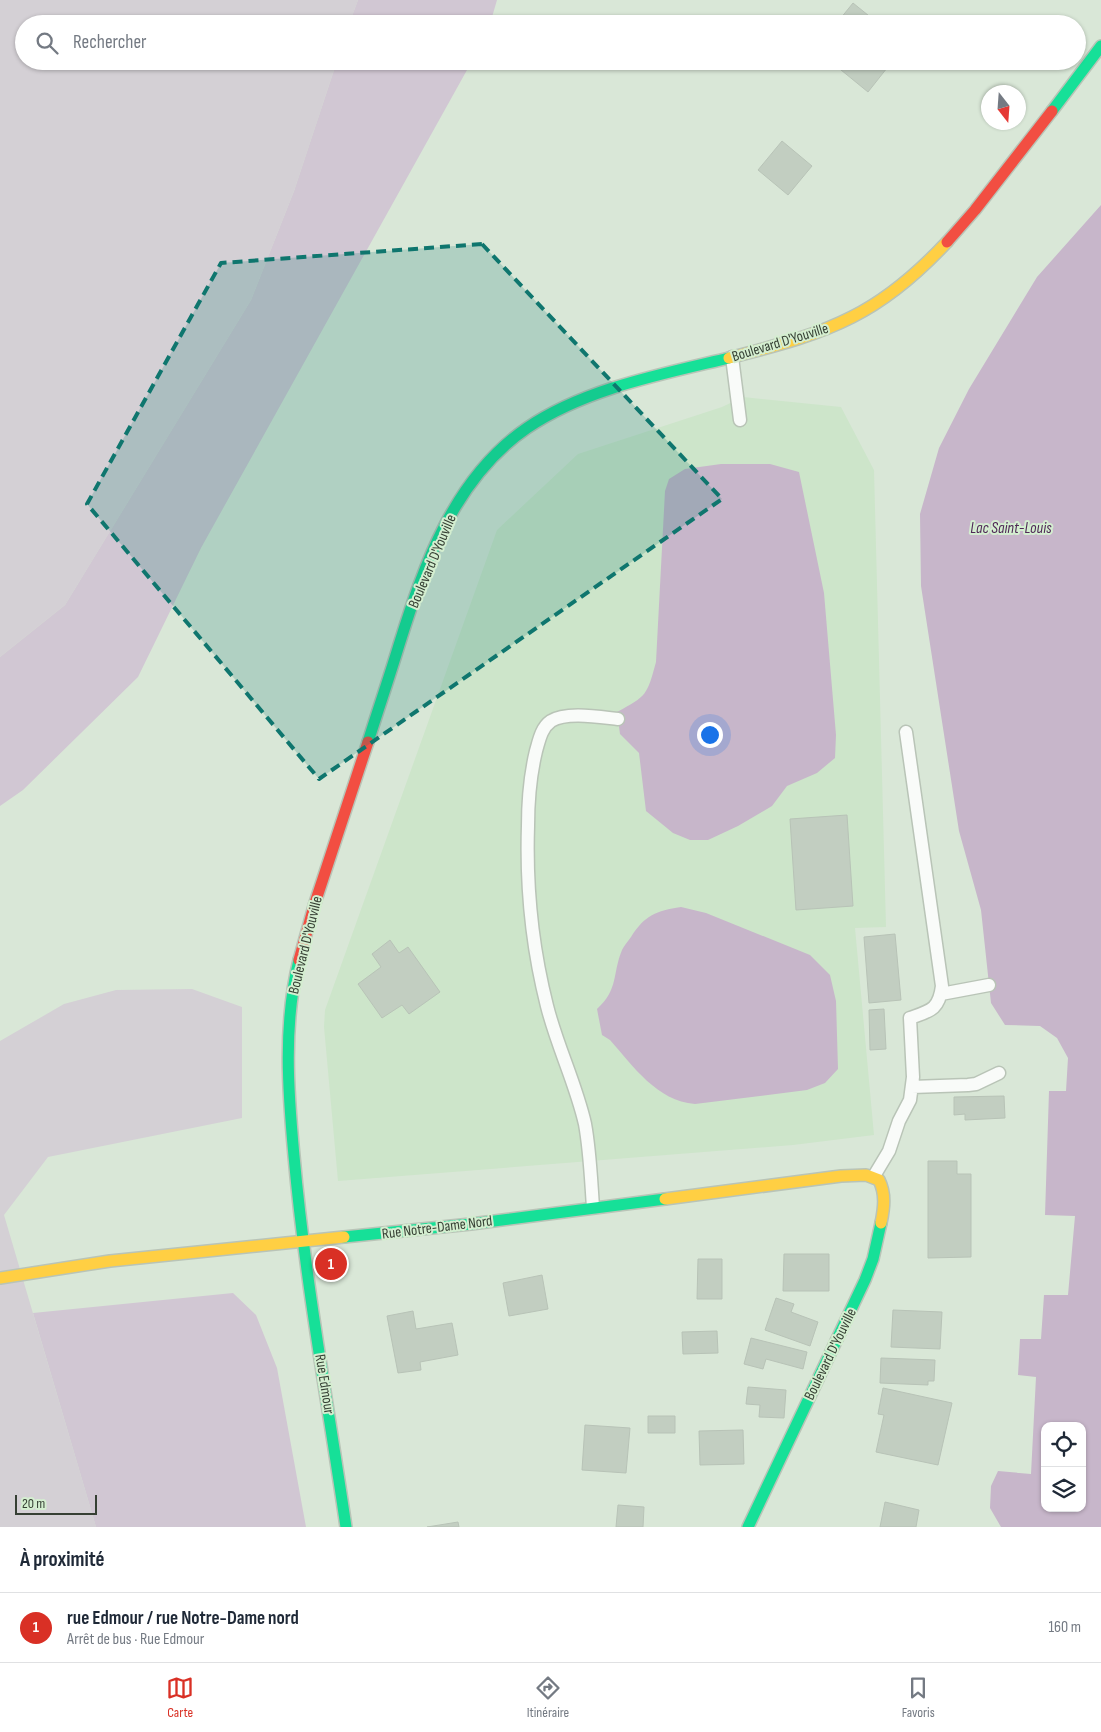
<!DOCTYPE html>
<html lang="fr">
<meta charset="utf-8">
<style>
:root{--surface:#fff;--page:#f2f2f3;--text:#1f2937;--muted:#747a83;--line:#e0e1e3;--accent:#d93025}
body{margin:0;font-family:"Sofia Sans Condensed",sans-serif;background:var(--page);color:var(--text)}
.controls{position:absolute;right:15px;bottom:15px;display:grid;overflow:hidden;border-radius:10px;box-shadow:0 1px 4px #0004}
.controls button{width:45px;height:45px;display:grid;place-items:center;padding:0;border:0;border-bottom:1px solid var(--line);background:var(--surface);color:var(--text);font:25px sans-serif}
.compass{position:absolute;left:981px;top:85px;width:45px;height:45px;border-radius:50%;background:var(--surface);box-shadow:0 1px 4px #0004;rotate:163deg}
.scale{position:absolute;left:15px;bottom:12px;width:82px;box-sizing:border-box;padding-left:5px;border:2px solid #364034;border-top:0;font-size:14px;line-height:18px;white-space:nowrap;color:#364034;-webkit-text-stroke:4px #d4eed0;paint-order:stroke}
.you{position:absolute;left:709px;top:734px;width:18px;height:18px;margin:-12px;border:4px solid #fff;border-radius:50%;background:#1a73e8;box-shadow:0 0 0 8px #1a73e833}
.badge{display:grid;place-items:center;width:32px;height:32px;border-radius:50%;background:var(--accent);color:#fff;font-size:16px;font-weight:700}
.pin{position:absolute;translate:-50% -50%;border:2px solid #fff;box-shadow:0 1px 5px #0006}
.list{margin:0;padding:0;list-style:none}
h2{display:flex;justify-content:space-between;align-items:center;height:65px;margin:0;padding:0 20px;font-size:21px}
h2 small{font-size:16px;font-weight:400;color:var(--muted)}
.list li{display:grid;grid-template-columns:32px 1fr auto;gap:15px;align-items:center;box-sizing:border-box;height:70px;padding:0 20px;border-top:1px solid var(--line)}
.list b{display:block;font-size:19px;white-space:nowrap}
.list p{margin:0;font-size:16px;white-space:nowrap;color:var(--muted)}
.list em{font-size:16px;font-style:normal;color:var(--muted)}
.icon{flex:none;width:28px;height:28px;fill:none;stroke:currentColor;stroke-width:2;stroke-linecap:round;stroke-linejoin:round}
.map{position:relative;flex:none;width:1101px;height:1527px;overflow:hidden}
.search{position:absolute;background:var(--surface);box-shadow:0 1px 4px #0004;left:15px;right:15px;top:15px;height:55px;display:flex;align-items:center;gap:12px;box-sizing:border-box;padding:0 18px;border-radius:28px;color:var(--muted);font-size:19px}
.sheet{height:135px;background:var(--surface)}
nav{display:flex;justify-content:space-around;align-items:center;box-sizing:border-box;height:70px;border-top:1px solid var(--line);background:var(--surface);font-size:14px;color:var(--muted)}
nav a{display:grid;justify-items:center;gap:2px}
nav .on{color:var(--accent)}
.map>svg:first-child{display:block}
</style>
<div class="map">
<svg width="1101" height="1527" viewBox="0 0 1101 1527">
<rect width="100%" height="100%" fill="#d9e7d7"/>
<path fill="#cde5ca" d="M743 397 841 407 874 470 886 927 855 928 874 1135 793 1145 338 1181 324 1027 325 1010 497 530 578 454 722 407Z"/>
<path fill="#d4d0d5" d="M0 0H358L349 24H24V61H337L294 191 251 300 65 605 0 657Z
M192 989 242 1007V1118L48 1157 4 1215 96 1527H0V1041L64 1004 116 990Z"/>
<path fill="#d1c7d3" d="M358 0H497L490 24H349Z
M337 61H472L201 548 138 677 23 790 0 806V657L65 605 251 300 294 191Z
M233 1293 256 1315 277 1368 306 1527H96L33 1313Z"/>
<path fill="#c7b6ca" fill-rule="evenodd" d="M1101 205V1527H1001L990 1508 991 1486 998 1471 1031 1474 1036 1377 1018 1375 1020 1339H1041L1044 1295H1068L1075 1216 1045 1215 1049 1091H1066L1068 1058 1057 1038 1040 1026 1005 1025 991 1003 981 910 959 831 921 586 920 514 939 448 969 389 1037 277ZM1045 1426H1082V1508H1045Z
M721 464H770L799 472 824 593 836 735 835 758 817 773 787 786 772 806 738 826 708 840H690L673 833 646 811 639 753 620 734 617 712C647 696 647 695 656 662L665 491 669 479 685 469Z
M681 907 706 913 810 955 830 975 836 1001 838 1069 825 1083 807 1090 695 1104C657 1101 633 1066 610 1040L602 1035 597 1009C619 989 612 974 622 950 624 946 628 941 631 937 645 915 656 911 681 907Z"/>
<path fill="#c2cec1" stroke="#b8c3b7" d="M853 3 879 24H836Z
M830 61H889L891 63 868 92Z
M782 141 812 166 788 195 758 170Z
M847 815 853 906 796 910 790 819Z
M895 934 901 1000 869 1003 864 937Z
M390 940 399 953 408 947 440 992 409 1014 402 1005 382 1018 358 984 381 967 372 954Z
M884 1009 886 1049 870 1050 869 1010Z
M1004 1096 1005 1118 965 1120V1114L954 1115V1097Z
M928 1161H957V1174H971V1257L928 1258Z
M784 1254H829V1291H783Z
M698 1259H722V1299H697Z
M542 1275 548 1309 509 1316 503 1283Z
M776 1298 794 1304 791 1312 818 1322 810 1346 765 1330Z
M893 1310 942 1312 940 1349 891 1347Z
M413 1311 416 1329 452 1323 458 1355 420 1362 421 1370 398 1373 387 1316Z
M717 1331 718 1353 683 1354 682 1332Z
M751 1338 807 1352 803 1369 766 1359 763 1369 744 1364Z
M881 1358 935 1360 934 1381H928V1385L880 1383Z
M748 1387 786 1390 784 1418 759 1417 760 1405 746 1404Z
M883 1388 952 1403 938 1465 876 1452 884 1415 878 1414Z
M648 1416H675V1433H648Z
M585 1425 630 1428 626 1473 582 1470Z
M743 1430 744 1464 700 1465 699 1431Z
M885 1502 919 1510 916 1527H880Z
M618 1505 644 1507 643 1527H616Z
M458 1522 459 1527H427Z"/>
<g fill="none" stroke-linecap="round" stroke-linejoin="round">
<defs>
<path id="lane" d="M732 357 740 420
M941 994 989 985
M912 1087 968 1085 976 1084 999 1073
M874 1176 889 1151 899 1121 910 1100 913 1077 910 1018C930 1011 939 1010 942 986L906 732
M593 1207C591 1180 590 1151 585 1124 576 1084 557 1046 547 1006 532 947 526 886 528 826 528 800 530 776 536 751 539 741 541 728 551 721 566 711 600 717 618 719"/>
<path id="fast" d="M1052 111 1101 46
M368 742C378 710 389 678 399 645 424 565 454 478 527 428 584 389 662 374 729 358
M299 960C283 1024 288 1091 294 1156 305 1280 328 1404 346 1527
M344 1237 471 1224 665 1199
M748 1527 865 1280 873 1259 881 1223"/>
<path id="slow" d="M729 358C770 347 813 337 852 317 888 299 919 272 947 242
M665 1199 841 1176 866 1175 879 1180C886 1194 884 1208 881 1223
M0 1278 110 1261 344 1237"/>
<path id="jam" d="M947 242 975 210 1052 111
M299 960 314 906 368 742"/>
</defs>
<use href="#lane" stroke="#b9c4b7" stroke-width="15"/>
<use href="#fast" stroke="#b9c4b7" stroke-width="14"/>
<use href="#slow" stroke="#b9c4b7" stroke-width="14"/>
<use href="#jam" stroke="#b9c4b7" stroke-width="14"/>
<use href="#lane" stroke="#f9fbf9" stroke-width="12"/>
<use href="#fast" stroke="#16e098" stroke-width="11"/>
<use href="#slow" stroke="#ffcf43" stroke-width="11"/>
<use href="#jam" stroke="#f24e42" stroke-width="11"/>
</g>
<path fill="#0f766e" fill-opacity="0.2" stroke="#0f766e" stroke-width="4" stroke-dasharray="10 6" stroke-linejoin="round" d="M482 244 722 499 319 779 87 504 221 263Z"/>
<g text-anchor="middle" stroke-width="4" stroke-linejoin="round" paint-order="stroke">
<g font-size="15" fill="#364034" stroke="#d4eed0">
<text transform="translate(780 342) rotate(-17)" y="5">Boulevard D'Youville</text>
<text transform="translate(432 561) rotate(-67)" y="5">Boulevard D'Youville</text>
<text transform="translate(305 945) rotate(-76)" y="5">Boulevard D'Youville</text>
<text transform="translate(437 1227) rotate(-7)" y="5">Rue Notre-Dame Nord</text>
<text transform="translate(830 1354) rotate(-64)" y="5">Boulevard D'Youville</text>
<text transform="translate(325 1384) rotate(81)" y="5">Rue Edmour</text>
</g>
<g font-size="16" font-style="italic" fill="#4f2857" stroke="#d4eed0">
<text x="1011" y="533">Lac Saint-Louis</text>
</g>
</g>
</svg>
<div class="controls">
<button><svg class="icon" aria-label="locate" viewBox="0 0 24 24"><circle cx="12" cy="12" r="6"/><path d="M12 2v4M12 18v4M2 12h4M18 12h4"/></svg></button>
<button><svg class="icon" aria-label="layers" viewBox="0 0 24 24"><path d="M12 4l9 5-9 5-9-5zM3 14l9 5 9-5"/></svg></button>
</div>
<svg class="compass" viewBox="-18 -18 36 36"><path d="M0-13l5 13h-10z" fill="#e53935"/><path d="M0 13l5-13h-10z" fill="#747a83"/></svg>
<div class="scale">20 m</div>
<div class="you"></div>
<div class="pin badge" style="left:331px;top:1264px">1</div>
<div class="search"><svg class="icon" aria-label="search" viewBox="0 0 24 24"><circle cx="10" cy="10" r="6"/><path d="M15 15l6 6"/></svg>Rechercher</div>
</div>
<section class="sheet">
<h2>À proximité<small></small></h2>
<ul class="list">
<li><span class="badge">1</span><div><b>rue Edmour / rue Notre-Dame nord</b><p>Arrêt de bus · Rue Edmour</p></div><em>160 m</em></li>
</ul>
</section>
<nav>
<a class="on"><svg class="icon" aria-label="map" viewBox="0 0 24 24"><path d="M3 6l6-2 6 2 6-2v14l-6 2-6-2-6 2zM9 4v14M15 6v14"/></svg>Carte</a>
<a><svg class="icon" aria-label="directions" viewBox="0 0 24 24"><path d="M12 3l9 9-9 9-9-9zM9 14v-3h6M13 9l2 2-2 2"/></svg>Itinéraire</a>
<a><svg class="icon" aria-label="saved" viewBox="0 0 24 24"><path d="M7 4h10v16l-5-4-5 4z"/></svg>Favoris</a>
</nav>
